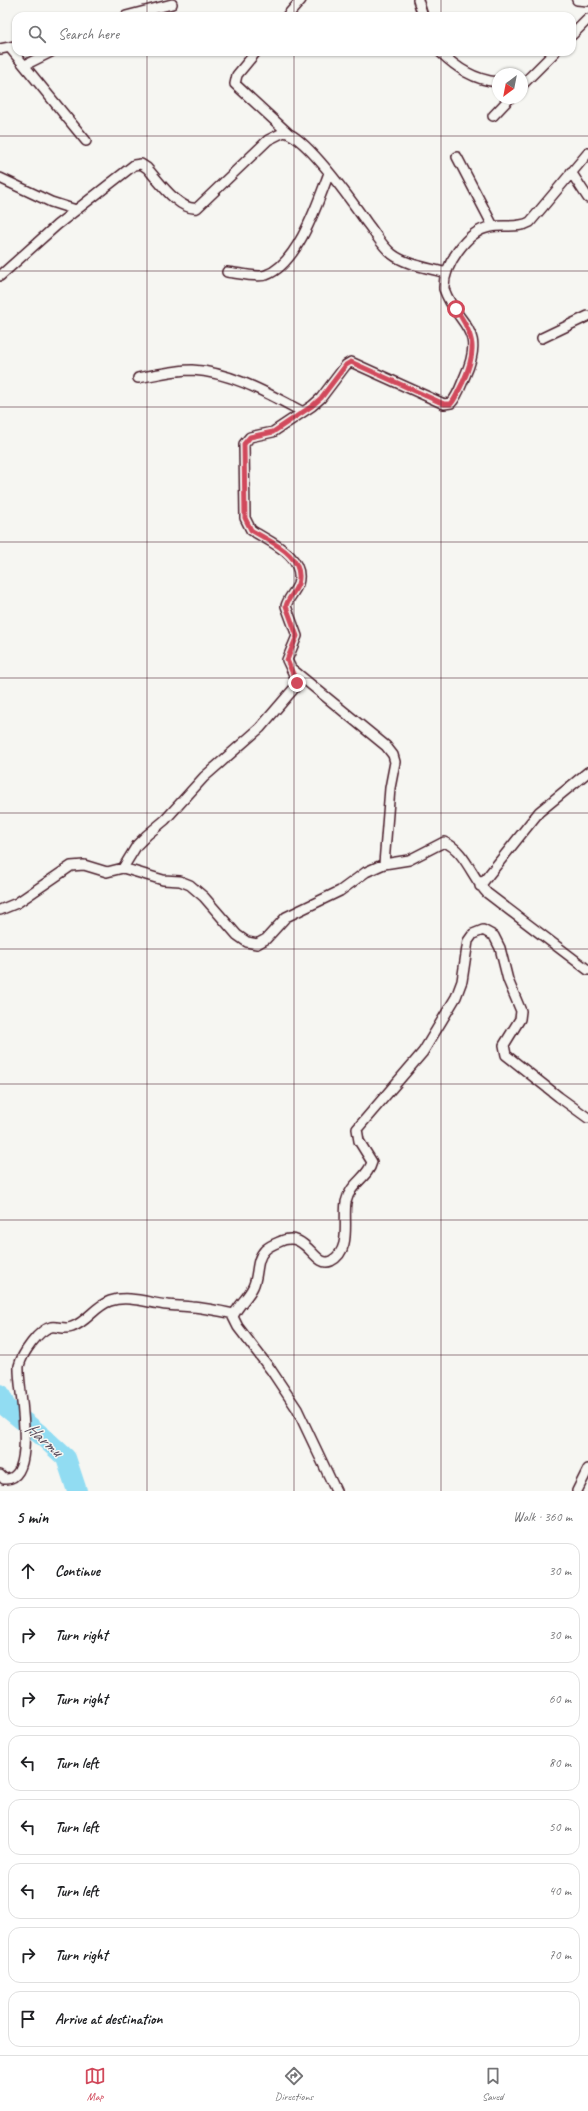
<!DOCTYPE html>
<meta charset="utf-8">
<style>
:root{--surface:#fff;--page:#f2f2f2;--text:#202124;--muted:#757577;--line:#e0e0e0;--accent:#d1495b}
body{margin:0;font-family:Caveat,sans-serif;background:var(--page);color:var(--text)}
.compass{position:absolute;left:492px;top:68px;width:36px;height:36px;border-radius:50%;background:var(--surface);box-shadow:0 1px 3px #0004;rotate:212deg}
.stop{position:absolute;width:12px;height:12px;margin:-9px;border:3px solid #d1495b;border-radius:50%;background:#fff}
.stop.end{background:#d1495b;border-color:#fff;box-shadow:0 1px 4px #0008}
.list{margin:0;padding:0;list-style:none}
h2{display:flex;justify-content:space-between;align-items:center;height:52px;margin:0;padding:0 16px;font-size:17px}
h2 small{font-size:13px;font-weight:400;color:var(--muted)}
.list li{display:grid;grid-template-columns:26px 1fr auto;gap:12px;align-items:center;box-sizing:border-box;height:56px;margin:0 8px 8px;padding:0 8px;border:1px solid var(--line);border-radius:12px}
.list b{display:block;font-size:15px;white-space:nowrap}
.list em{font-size:13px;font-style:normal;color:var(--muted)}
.icon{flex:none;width:22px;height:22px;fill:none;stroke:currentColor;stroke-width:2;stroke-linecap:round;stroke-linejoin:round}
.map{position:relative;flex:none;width:588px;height:1491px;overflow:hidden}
.search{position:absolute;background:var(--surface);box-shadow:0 1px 3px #0004;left:12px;right:12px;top:12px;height:44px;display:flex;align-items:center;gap:10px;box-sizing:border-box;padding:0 14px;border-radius:12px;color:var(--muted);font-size:15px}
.sheet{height:564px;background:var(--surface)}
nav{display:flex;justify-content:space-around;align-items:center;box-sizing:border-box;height:56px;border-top:1px solid var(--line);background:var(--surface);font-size:11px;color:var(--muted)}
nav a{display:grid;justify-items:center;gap:2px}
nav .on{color:var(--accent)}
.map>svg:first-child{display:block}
</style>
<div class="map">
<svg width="588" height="1491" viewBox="0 0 588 1491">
<rect width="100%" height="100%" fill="#f6f6f2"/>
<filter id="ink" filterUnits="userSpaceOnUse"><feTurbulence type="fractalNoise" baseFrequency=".025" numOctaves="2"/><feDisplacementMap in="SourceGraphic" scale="8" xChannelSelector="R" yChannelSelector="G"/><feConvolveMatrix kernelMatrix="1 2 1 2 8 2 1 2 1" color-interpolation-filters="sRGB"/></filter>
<g filter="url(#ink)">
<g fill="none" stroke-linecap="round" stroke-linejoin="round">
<path stroke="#91dcf2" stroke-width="20" d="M0 1394 6 1407 42 1436 66 1458 77 1491"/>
<defs>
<path id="street" d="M418 0 423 16
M577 0 588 1
M126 16 172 4
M287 16 301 0
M572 35 588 19
M10 48 86 141
M0 49 15 46
M256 52 237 75 235 84 288 133
M440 52C457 68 474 80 498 82
M25 65 51 52
M522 85 555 52
M493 116 510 98
M457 157 493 226
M571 172 588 198
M0 178 51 202 76 210
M227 272C236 273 258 278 266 275 298 264 318 202 329 173
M0 276 57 225 134 165 141 164 147 168C158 180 179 211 197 208L268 140 284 132C306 136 353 203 367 223 375 233 382 246 392 254 406 265 429 268 446 273
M542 338 588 316
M138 378C155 375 174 370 192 370 231 372 269 394 303 412
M293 670 386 746 393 755 395 762 390 788 384 864
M123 868 137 845 147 835 165 820 204 777 260 728 297 685 296 679 287 660 297 636 286 606C288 598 295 592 298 584 306 556 270 542 251 530L245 518 244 444 250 437 273 432 312 406 321 398 346 365 351 362 444 404 451 403C458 396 461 385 465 376 487 327 457 326 444 289 443 266 467 231 490 227 503 224 518 229 530 222L588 153
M480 886 539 812 588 772
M0 910 17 903 71 866 84 865 107 872 123 868 163 880 180 881 190 885 204 897 237 935 247 942 257 944 266 939 286 917 340 891 366 872 384 864 409 860 444 842C465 850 472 878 487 893L588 970
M0 1475 4 1479C40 1482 17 1384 19 1366 22 1354 38 1330 51 1327 58 1326 65 1330 72 1327 87 1322 95 1306 110 1301 128 1295 149 1303 167 1305 175 1306 184 1306 192 1307 206 1308 220 1311 234 1314
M336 1491 297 1409 271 1370 238 1327 233 1317C237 1306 248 1298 253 1287 259 1275 255 1260 265 1250 269 1246 274 1244 279 1242 307 1228 314 1269 331 1261 352 1250 343 1221 346 1202 350 1183 368 1178 372 1162L359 1141 357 1129 423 1052 456 997 462 981 468 941 473 934 483 930 494 936 500 948 508 980 521 1011 520 1019 504 1045 506 1055 559 1097 588 1118
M577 1491 588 1469"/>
</defs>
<use href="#street" stroke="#4a1f2b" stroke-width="12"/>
<use href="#street" stroke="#f6f6f2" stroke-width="9"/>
</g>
</g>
<g fill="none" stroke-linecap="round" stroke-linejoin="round" filter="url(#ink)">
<path stroke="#d1495b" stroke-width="5" d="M297 683 287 660 297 636 286 606C288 598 295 592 298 584 306 555 270 542 251 530L245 518 244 444 250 437 273 432 312 406 321 398 346 365 351 362 444 404H451C456 398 459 389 463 382 477 351 475 337 456 309"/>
</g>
<path fill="none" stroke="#4a1f2b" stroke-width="1" stroke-opacity="0.55" d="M147 0V16M294 0V16M441 0V16M147 52V1491M294 52V1491M441 52V1491M0 136H588M0 271H588M0 407H588M0 542H588M0 678H588M0 813H588M0 949H588M0 1084H588M0 1220H588M0 1355H588"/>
<g text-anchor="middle" stroke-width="3" stroke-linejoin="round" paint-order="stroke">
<g font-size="18" font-style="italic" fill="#5c4e5d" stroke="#f6f6f2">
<text transform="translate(44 1439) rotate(41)" y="6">Harmu</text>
</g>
</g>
</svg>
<svg class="compass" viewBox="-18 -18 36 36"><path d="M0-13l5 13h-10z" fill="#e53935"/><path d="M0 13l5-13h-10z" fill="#757577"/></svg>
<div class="stop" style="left:456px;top:309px"></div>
<div class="stop end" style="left:297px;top:683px"></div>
<div class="search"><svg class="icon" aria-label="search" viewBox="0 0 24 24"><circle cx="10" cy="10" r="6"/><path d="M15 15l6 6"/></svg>Search here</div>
</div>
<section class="sheet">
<h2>5 min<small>Walk · 360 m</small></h2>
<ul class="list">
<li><svg class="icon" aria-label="ahead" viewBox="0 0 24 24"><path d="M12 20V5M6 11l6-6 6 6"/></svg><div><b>Continue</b></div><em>30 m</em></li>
<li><svg class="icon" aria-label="right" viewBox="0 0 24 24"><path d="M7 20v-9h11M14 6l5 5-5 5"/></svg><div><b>Turn right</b></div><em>30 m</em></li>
<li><svg class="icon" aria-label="right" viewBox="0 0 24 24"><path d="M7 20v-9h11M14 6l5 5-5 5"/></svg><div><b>Turn right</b></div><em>60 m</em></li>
<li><svg class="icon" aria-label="left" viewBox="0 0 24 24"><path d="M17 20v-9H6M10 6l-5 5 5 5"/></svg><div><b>Turn left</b></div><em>80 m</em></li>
<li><svg class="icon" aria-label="left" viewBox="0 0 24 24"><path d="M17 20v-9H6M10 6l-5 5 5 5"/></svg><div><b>Turn left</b></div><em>50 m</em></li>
<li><svg class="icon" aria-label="left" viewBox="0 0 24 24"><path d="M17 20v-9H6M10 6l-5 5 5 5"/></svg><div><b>Turn left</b></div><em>40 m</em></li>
<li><svg class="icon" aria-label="right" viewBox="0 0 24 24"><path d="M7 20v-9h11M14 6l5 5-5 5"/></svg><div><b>Turn right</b></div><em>70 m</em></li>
<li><svg class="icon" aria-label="arrive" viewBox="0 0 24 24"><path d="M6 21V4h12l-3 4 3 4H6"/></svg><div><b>Arrive at destination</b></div></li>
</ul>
</section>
<nav>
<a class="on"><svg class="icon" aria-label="map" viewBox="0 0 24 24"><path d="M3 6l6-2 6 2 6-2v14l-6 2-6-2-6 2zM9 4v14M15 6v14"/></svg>Map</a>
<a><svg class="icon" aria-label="directions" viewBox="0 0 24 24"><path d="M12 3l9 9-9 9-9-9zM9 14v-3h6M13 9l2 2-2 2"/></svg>Directions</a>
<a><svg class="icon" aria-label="saved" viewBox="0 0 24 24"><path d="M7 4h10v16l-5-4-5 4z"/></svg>Saved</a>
</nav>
